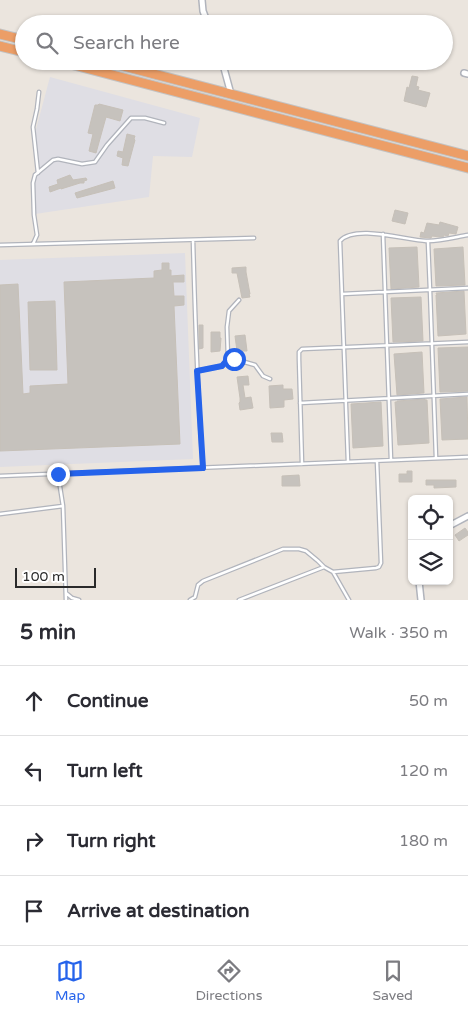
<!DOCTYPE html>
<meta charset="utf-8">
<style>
:root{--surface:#fff;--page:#f7f7f7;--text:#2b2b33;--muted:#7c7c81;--line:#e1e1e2;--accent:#2563eb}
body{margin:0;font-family:"Varela Round",sans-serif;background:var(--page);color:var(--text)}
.controls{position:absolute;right:15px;bottom:15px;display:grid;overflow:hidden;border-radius:8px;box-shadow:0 1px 4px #0004}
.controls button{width:45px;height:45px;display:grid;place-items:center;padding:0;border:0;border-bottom:1px solid var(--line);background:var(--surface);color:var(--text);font:25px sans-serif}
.scale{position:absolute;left:15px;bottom:12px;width:81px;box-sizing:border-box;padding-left:5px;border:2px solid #2a2a2a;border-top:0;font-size:14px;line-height:18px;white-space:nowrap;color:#2a2a2a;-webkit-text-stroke:4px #fff;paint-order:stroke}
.stop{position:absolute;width:15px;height:15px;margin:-11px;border:4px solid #2563eb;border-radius:50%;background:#fff}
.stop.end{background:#2563eb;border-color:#fff;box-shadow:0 1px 5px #0008}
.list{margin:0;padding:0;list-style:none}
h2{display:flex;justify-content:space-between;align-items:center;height:65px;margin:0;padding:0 20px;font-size:21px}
h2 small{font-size:16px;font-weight:400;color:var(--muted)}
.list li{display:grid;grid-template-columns:32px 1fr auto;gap:15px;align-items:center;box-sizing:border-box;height:70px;padding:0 20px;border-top:1px solid var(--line)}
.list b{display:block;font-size:19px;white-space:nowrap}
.list em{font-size:16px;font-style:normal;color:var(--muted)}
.icon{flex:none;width:28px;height:28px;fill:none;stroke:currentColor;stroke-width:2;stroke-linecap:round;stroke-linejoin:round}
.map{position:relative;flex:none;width:468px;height:600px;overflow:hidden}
.search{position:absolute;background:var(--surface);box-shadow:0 1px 4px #0004;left:15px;right:15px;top:15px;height:55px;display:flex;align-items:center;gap:12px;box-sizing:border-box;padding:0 18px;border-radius:28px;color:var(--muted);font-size:19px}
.sheet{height:345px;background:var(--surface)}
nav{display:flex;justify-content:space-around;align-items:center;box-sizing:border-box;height:70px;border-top:1px solid var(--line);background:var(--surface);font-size:14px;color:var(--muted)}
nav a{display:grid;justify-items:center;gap:2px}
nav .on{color:var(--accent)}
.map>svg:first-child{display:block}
</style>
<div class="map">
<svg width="468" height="600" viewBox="0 0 468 600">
<rect width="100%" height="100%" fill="#ebe5de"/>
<path fill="#dfdee4" d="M50 77 200 118 192 157 153 156 149 197 35 214V133Z
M185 253 193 459 0 467V260Z"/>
<path fill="#c6c2bd" stroke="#c6c0b8" d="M412 76 418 77 416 86 419 87 418 90 430 93 426 107 404 101 407 87 409 88Z
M99 104 123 110 120 121 106 117 96 153 89 151 93 134 88 133 95 105H98Z
M127 134 135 136 134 139 135 140 128 166 122 165 123 158 117 156 118 151 123 152Z
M70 175 73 180 86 178 87 180 84 181V183H80L61 189V188L50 192 49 187 58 184 57 180Z
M113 181 115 188 77 198 75 193Z
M395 210 408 213 405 224 392 221Z
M440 222 458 227 456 234 449 233 448 236 444 235 443 237H440L432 236 431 238 420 237 421 232 424 233 427 223 439 225Z
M417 247 419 287 391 289 389 248Z
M463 247 465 285 436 286 434 249Z
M162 263H169V270H171V276L184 275V282H173L174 296H184V305L174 306 180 444 0 451V285L18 284 23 394 30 393V386L68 384 64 282 154 278V271L162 270Z
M246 267V272L250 294H249L250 297 242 298 237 273H232V268Z
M464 291 466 334 438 336 436 295H437L436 293Z
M421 297 423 341 393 342 391 298Z
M55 301 57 370H30L28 302Z
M199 325H203V348L199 349Z
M211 332H220V338H221L220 351 211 352Z
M245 335 247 351H237L235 336Z
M468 347V391L440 392 438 348Z
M422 352 424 393 397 395 394 354Z
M248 376 249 385H243L245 398 251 397 253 408 240 410 239 403 240 402V398L237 377Z
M283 385V389H292L293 399 284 400V407L270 408 269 386Z
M467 397 468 439 442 440 440 399Z
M425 399V400H427L429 443 398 445 395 402H397V401Z
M381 402 383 446 353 448 351 404Z
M271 433H282L283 442H272Z
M407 471H412V482H399V474H407Z
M299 475 300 486H282V476Z
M426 480H456V487L434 488V485H426Z
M465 528 468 532V535L459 541 455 535Z"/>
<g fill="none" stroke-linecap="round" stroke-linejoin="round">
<defs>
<path id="lane" d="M38 173 33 127 37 109 39 92
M383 234 391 460
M193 240C195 316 197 392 203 468
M428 242 430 290 436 458
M33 244 37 235 34 215 33 183 35 175 53 160 58 159 82 164 95 162 107 145 131 118H145L164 123
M0 245 254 238
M342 294 468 288
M228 359H234L255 365 263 376 270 379
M197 371 222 366 228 359 227 327 229 311 239 300
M300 403 468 394
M348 462 340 241C355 224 405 240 426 241 437 242 456 237 468 235
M302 464 299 359V352L302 349 468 342
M0 476 468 457
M63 506 66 600
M0 514 63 506 58 474
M66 593 72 598 79 600
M190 600 195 597 198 585 203 581 283 549H299L306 551 318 561 324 567 333 572
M239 600 324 567
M349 600 333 572 376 568 379 567 381 563 377 461"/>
<path id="street" d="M202 0 203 11 208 24
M222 61 231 94
M464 73 468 74
M449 526 468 516
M419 581 421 600"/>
<path id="highway" d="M0 34 24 40
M0 46 24 52
M59 61 468 168
M104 61 468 156"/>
</defs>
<use href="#lane" stroke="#b1b4bc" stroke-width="5"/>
<use href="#street" stroke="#b1b4bc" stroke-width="8"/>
<use href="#highway" stroke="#c3c3c3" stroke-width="11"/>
<use href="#lane" stroke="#fff" stroke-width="2.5"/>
<use href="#street" stroke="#fff" stroke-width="5"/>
<use href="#highway" stroke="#ec9e67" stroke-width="9"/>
</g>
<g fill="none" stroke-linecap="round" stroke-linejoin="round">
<path stroke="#2563eb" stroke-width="6" d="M58 474 203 468 197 371 222 366 228 359H234"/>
</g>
</svg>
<div class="controls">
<button><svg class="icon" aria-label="locate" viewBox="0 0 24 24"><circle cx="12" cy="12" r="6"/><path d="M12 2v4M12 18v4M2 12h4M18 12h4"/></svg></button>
<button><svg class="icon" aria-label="layers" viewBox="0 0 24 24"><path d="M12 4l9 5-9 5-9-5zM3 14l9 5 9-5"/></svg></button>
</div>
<div class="scale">100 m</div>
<div class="stop" style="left:234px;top:359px"></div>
<div class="stop end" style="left:58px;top:474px"></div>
<div class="search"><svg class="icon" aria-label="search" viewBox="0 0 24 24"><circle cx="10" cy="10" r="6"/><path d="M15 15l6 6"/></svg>Search here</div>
</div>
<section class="sheet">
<h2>5 min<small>Walk · 350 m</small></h2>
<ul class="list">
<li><svg class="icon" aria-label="ahead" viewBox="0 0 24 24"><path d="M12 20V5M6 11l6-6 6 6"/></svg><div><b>Continue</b></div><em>50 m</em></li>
<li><svg class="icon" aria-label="left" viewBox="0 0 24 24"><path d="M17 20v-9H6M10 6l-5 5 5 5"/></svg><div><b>Turn left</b></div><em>120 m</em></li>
<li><svg class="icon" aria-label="right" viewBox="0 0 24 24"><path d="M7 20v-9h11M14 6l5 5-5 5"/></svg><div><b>Turn right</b></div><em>180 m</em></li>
<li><svg class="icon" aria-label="arrive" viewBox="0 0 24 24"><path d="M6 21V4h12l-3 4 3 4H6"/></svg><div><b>Arrive at destination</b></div></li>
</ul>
</section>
<nav>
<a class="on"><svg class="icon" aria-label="map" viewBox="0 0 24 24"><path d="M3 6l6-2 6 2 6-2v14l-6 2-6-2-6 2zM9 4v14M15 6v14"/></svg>Map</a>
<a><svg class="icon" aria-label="directions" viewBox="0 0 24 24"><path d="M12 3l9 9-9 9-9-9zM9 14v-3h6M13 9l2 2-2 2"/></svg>Directions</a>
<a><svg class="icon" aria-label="saved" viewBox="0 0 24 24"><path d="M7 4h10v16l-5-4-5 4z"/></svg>Saved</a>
</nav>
